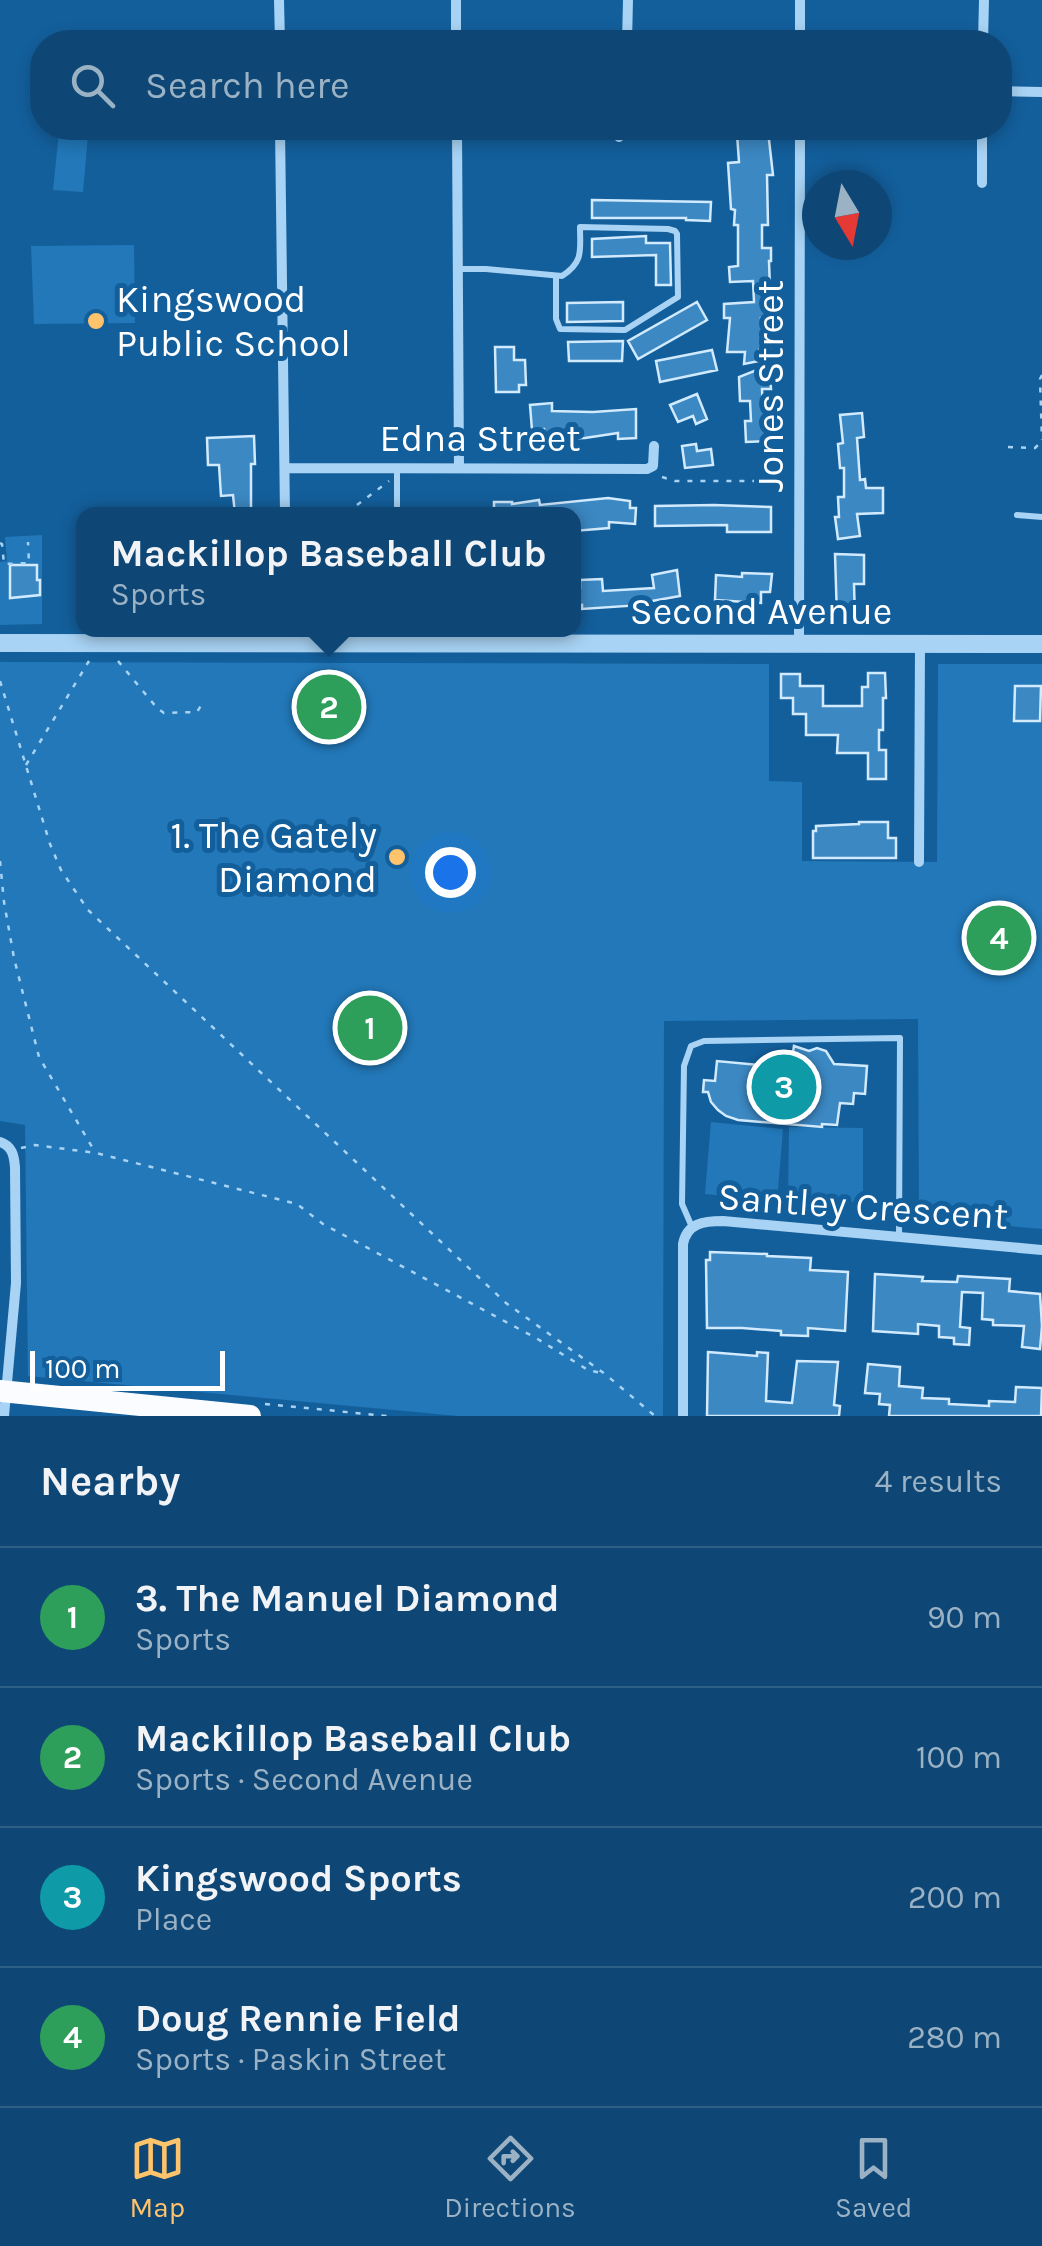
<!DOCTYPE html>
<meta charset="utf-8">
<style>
:root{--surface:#0e4775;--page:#1c517d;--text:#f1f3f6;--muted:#9bb2c5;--line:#2e5f87;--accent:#ffc36b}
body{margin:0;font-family:Karla,sans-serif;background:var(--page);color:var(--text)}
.compass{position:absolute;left:802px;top:170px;width:90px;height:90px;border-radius:50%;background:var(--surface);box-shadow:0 5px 15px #0003;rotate:170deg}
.scale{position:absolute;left:30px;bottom:25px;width:195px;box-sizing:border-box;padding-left:10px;border:5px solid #fff;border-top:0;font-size:28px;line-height:35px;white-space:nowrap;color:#fff;-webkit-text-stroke:8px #135f9c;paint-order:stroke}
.you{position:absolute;left:450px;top:872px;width:35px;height:35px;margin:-25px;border:8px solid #fff;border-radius:50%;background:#1a73e8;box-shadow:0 0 0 15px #1a73e833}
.badge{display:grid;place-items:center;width:65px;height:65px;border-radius:50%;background:var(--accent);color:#fff;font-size:32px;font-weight:700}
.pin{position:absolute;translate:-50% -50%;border:5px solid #fff;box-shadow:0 2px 10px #0006}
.popup{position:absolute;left:76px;top:507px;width:505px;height:130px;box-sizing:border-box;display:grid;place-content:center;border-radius:20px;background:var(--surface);filter:drop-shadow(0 2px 8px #0005);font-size:32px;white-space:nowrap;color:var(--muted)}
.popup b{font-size:38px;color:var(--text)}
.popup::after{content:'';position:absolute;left:50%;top:100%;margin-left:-20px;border:20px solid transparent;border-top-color:var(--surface)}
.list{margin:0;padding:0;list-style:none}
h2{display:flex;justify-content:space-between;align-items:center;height:130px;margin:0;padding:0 40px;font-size:42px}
h2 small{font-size:32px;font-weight:400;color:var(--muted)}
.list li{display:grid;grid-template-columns:65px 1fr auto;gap:30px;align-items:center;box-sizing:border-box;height:140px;padding:0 40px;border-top:2px solid var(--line)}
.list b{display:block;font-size:38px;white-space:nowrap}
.list p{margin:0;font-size:32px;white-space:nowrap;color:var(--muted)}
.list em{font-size:32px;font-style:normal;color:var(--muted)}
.icon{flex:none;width:55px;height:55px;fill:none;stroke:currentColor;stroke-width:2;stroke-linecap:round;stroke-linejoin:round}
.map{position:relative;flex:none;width:1042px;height:1416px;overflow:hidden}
.search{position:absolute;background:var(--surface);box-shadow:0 5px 15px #0003;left:30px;right:30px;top:30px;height:110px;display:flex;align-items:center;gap:25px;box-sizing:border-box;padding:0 35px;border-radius:40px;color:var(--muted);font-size:38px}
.sheet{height:690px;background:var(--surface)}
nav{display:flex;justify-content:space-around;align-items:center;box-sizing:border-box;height:140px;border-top:2px solid var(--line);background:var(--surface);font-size:28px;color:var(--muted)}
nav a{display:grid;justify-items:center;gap:5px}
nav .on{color:var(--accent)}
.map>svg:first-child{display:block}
</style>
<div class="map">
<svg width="1042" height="1416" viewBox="0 0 1042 1416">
<rect width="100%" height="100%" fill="#135f9c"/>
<path fill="#2278b9" d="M59 132 88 135 83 192 53 190Z
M134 245 135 323 34 324 31 246Z
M42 535V624L0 625V562L7 561 5 537Z
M0 662 769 664V781L802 782V861L937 862 938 664H1042V1229L919 1218 918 1019 664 1021 663 1416H458L28 1376 25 1125 0 1121Z
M711 1122 783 1129 777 1201 705 1194Z
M789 1127 863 1128V1202L788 1201Z"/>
<path fill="#3c88c3" stroke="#d1eafd" stroke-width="2.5" d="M768 131 773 175H767L768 225H762V248H771V261H769L771 317 761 318 763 338 770 339V350H759V361L744 364 745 352H727L730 318H724V304L754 302 753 281 730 282 729 267 738 266V225H734L735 210 731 209 728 163 739 162 737 134Z
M592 200 711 202 710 221 686 220V218H592Z
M646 236V243H670L671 285H656V255L592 257V239Z
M623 302V321L567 322V303Z
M697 302 707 320 638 359 628 341Z
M623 341 622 361H569L568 342Z
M495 347H514V360H525L526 385H519V392H496Z
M712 350 717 370 660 382 656 361Z
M759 369V374L770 373 771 389H762L763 410H768L769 441 746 442 745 421H751L750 401H740L739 377Z
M697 394 707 419 696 424 693 416 678 422 670 405Z
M552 403V411L593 412 636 409V438L618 439V433L585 438 545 439 544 429 532 430 530 405Z
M862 413 864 437 857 438 860 480 865 479 866 488H883V513L857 514 860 536 838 539 835 517H839L838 497H844V468H840L838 444 843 443 840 415Z
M254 436 255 464H251V514H235L233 495 221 496 219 465H208L207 438Z
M696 444 697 451 711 449 713 465 685 468 682 446Z
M608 498 630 501V508H636L635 524 609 522V528L574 531V514H486V509L494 508V502H512V504L539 500 540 505Z
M714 505 771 507V532H727V525L655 526V506Z
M835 554 864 555V584H854L855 618H837Z
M10 565H37V580H40V595L10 598Z
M677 570 680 596 641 603 642 605 582 609V605L574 606V589L580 588V580L602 579 603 591 654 588 652 575Z
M742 573 772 574 770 592H761V603L715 600 716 575 742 577Z
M868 673H885L886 698H883V730H879V750H886V779H868V753H837L838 735H806V714H793V698H781V674H800V686H823V706H862V687H868Z
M1015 686H1041L1040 721H1014Z
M354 693V721L303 722 302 694Z
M859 822H888V838H896V858H813V831H816V826L859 824Z
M794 1046 809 1051 817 1048 826 1051 834 1064 867 1066 865 1094 854 1093 853 1104 840 1103 837 1125 822 1124V1127L738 1120 726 1116 718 1110 711 1102 708 1092H703L704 1080 715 1081 717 1061 779 1067 789 1060 790 1052H793Z
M710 1252 767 1254V1256L811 1258 810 1270 848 1272 845 1331 808 1328V1336L781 1335V1331L742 1328H707L706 1260H710Z
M875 1274 923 1277 922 1281 957 1282 958 1276 1010 1279 1009 1291 1040 1294 1042 1326 1040 1349 1022 1347 1024 1326 993 1325V1320L982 1319 983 1293 962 1292 960 1327 970 1328 969 1345 954 1344V1338L939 1337V1326L918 1324V1334L873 1331Z
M708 1352 757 1356V1352L768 1353 766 1401 792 1403 797 1361 838 1362 834 1405 840 1406 839 1416H707Z
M868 1364 900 1367 899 1386 923 1388 922 1398 949 1399V1404L989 1406V1401L1015 1402 1016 1387 1042 1388 1041 1416H889L890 1405 879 1404 880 1394 865 1393Z"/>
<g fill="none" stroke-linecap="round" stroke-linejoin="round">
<path stroke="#a8d3f4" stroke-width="2.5" stroke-dasharray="5 8" stroke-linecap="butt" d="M1042 375 1040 379 1042 440
M1008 447 1035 448 1041 442
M662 477 675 481H788
M349 514V511L389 481
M0 543 2 544 4 564 29 563 28 542
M118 661 157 708 164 713 197 712 202 704
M0 681 50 844 61 870 88 910 506 1303 605 1374 655 1416
M26 765 89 661
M0 861 4 902 14 958 39 1057 95 1152
M21 1148 35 1145 96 1153 297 1204 323 1224 536 1338 588 1370 601 1373
M265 1404 387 1416"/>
<path stroke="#a8d3f4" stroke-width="6" d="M459 269H486L562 276C584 262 580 250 580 227L668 229 675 231 677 234 678 297 625 330 560 329 556 319V276
M397 469V514
M1017 515 1042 517
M692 1227 682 1204 684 1066 691 1046 704 1041 900 1038 899 1237"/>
<path stroke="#a8d3f4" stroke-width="10" d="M279 0 280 42
M456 0V42
M627 42 628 0
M800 42V0
M983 42 984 0
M1000 91 1042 92
M280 128 285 514
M457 128 459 468
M619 137 622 128
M982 183V128
M285 468 647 469 653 466 654 446
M799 644 800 128
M919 862 920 644
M0 1142C12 1146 14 1155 15 1167L16 1283 4 1416
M683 1416V1244C687 1223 704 1221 723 1221L1042 1250"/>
<path stroke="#a8d3f4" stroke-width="18" d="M0 643 1042 644"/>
<path stroke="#fafcff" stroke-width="22" d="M0 1391 250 1416"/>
</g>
<g fill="#ffc36b" stroke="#135f9c" stroke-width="4">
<circle cx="96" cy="321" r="10"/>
<circle cx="397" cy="857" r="10"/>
</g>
<g text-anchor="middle" stroke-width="10" stroke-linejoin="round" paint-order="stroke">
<g font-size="38" fill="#fff" stroke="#135f9c" text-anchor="start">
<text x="116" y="312">Kingswood<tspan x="116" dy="44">Public School</tspan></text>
<text x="377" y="848" text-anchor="end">1. The Gately<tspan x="377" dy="44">Diamond</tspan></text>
</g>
<g font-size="38" fill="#fff" stroke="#135f9c">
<text transform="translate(770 386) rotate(-90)" y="13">Jones Street</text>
<text x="480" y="451">Edna Street</text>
<text x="761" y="624">Second Avenue</text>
<text transform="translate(863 1206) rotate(4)" y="13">Santley Crescent</text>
</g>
</g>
</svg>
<svg class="compass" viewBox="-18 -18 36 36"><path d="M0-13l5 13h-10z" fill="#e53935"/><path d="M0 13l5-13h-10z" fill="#9bb2c5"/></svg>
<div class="scale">100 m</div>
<div class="you"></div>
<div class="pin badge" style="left:370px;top:1028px;background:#2e9e5b">1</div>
<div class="pin badge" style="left:329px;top:707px;background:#2e9e5b">2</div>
<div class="popup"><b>Mackillop Baseball Club</b>Sports</div>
<div class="pin badge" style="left:784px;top:1087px;background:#0f9aa8">3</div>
<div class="pin badge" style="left:999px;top:938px;background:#2e9e5b">4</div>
<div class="search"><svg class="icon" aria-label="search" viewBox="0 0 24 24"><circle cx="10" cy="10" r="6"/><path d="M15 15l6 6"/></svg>Search here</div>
</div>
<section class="sheet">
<h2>Nearby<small>4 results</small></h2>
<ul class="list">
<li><span class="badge" style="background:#2e9e5b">1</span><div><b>3. The Manuel Diamond</b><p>Sports</p></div><em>90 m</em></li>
<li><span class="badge" style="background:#2e9e5b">2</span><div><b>Mackillop Baseball Club</b><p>Sports · Second Avenue</p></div><em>100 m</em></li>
<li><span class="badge" style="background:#0f9aa8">3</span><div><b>Kingswood Sports</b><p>Place</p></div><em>200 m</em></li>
<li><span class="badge" style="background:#2e9e5b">4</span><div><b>Doug Rennie Field</b><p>Sports · Paskin Street</p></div><em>280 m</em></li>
</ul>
</section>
<nav>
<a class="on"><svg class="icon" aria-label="map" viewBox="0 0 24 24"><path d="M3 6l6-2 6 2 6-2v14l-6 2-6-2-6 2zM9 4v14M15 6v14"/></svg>Map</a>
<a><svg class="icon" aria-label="directions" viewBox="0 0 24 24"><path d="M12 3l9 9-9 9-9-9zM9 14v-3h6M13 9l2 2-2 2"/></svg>Directions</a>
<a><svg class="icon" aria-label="saved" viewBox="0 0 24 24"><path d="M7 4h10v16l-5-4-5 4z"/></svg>Saved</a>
</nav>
